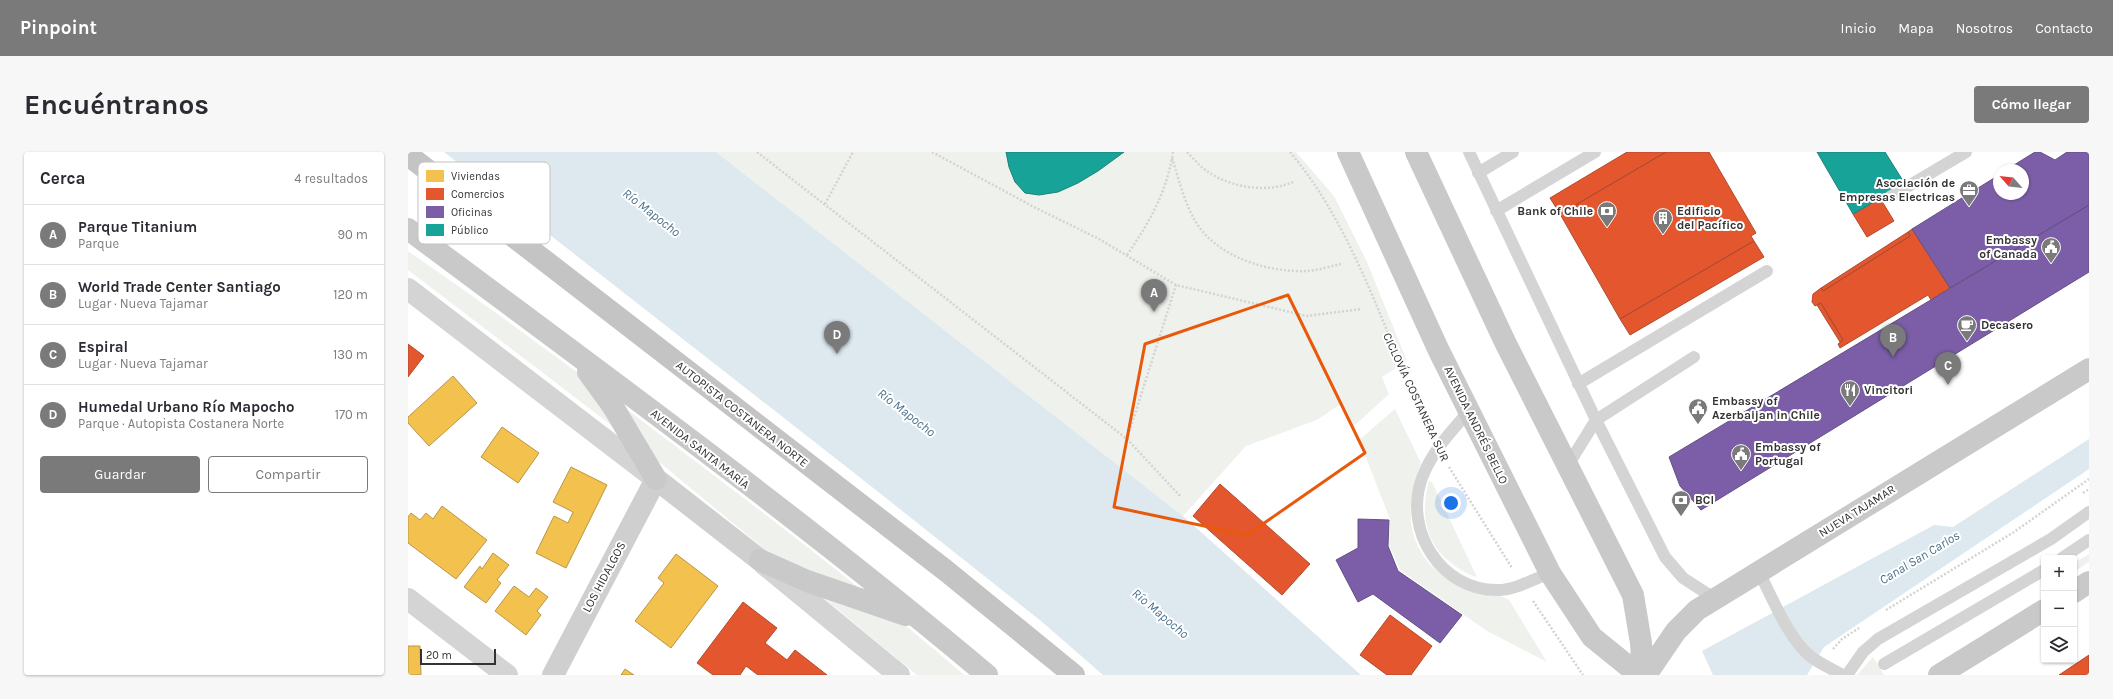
<!DOCTYPE html>
<html lang="es">
<meta charset="utf-8">
<style>
:root{--surface:#fff;--page:#f7f7f7;--text:#2b2b33;--muted:#7c7c81;--line:#e1e1e2;--accent:#7a7a7a}
body{margin:0;font-family:Karla,sans-serif;background:var(--page);color:var(--text)}
.controls{position:absolute;right:12px;bottom:12px;display:grid;overflow:hidden;border-radius:4px;box-shadow:0 1px 3px #0004}
.controls button{width:36px;height:36px;display:grid;place-items:center;padding:0;border:0;border-bottom:1px solid var(--line);background:var(--surface);color:var(--text);font:20px sans-serif}
.compass{position:absolute;left:1585px;top:12px;width:36px;height:36px;border-radius:50%;background:var(--surface);box-shadow:0 1px 3px #0004;rotate:297deg}
.scale{position:absolute;left:12px;bottom:10px;width:76px;box-sizing:border-box;padding-left:4px;border:2px solid #333;border-top:0;font-size:11px;line-height:14px;white-space:nowrap;color:#333;-webkit-text-stroke:3px #fff;paint-order:stroke}
.you{position:absolute;left:1043px;top:351px;width:14px;height:14px;margin:-10px;border:3px solid #fff;border-radius:50%;background:#1a73e8;box-shadow:0 0 0 6px #1a73e833}
.badge{display:grid;place-items:center;width:26px;height:26px;border-radius:50%;background:var(--accent);color:#fff;font-size:13px;font-weight:700}
.pin{position:absolute;translate:-50% -33px;filter:drop-shadow(0 1px 2px #0008)}
.pin::after{content:'';position:absolute;top:21px;width:14px;height:12px;background:inherit;clip-path:polygon(0 0,100% 0,50% 100%)}
.list{margin:0;padding:0;list-style:none}
h2{display:flex;justify-content:space-between;align-items:center;height:52px;margin:0;padding:0 16px;font-size:17px}
h2 small{font-size:13px;font-weight:400;color:var(--muted)}
.list li{display:grid;grid-template-columns:26px 1fr auto;gap:12px;align-items:center;box-sizing:border-box;height:60px;padding:0 16px;border-top:1px solid var(--line)}
.list b{display:block;font-size:15px;white-space:nowrap}
.list p{margin:0;font-size:13px;white-space:nowrap;color:var(--muted)}
.list em{font-size:13px;font-style:normal;color:var(--muted)}
.actions{display:flex;gap:8px;padding:12px 16px}
.actions a{flex:1;padding:9px 0;border:1px solid var(--accent);border-radius:4px;text-align:center;font-size:14px;color:var(--accent)}
.actions .main{background:var(--accent);color:#fff}
.icon{flex:none;width:22px;height:22px;fill:none;stroke:currentColor;stroke-width:2;stroke-linecap:round;stroke-linejoin:round}
.map{position:relative;flex:none;width:1681px;height:523px;overflow:hidden;border-radius:4px}
header{display:flex;align-items:center;gap:24px;box-sizing:border-box;height:56px;padding:0 20px;background:var(--accent);color:#fff}
header strong{font-size:19px}
nav{display:flex;gap:22px;margin-inline-start:auto;font-size:14px}
.intro{display:flex;align-items:center;justify-content:space-between;box-sizing:border-box;height:96px;padding:0 24px}
h1{margin:0;font-size:28px}
.button{padding:10px 18px;border-radius:4px;background:var(--accent);color:#fff;font-size:14px;font-weight:700}
main{display:flex;gap:24px;padding:0 24px}
aside{flex:1;background:var(--surface);border-radius:4px;box-shadow:0 1px 3px #0004}
.map>svg:first-child{display:block}
</style>
<header>
<strong>Pinpoint</strong>
<nav><a>Inicio</a><a>Mapa</a><a>Nosotros</a><a>Contacto</a></nav>
</header>
<div class="intro"><h1>Encuéntranos</h1><a class="button">Cómo llegar</a></div>
<main>
<aside>
<h2>Cerca<small>4 resultados</small></h2>
<ul class="list">
<li><span class="badge">A</span><div><b>Parque Titanium</b><p>Parque</p></div><em>90 m</em></li>
<li><span class="badge">B</span><div><b>World Trade Center Santiago</b><p>Lugar · Nueva Tajamar</p></div><em>120 m</em></li>
<li><span class="badge">C</span><div><b>Espiral</b><p>Lugar · Nueva Tajamar</p></div><em>130 m</em></li>
<li><span class="badge">D</span><div><b>Humedal Urbano Río Mapocho</b><p>Parque · Autopista Costanera Norte</p></div><em>170 m</em></li>
</ul>
<div class="actions"><a class="main">Guardar</a><a>Compartir</a></div>
</aside>
<div class="map">
<svg width="1681" height="523" viewBox="0 0 1681 523">
<rect width="100%" height="100%" fill="#fff"/>
<path fill="#eff2ec" d="M308 0H888L926 44 959 110 999 209 974 225 981 242 945 275 934 251 909 268 838 294 775 364Z
M0 99C100 168 198 241 295 315 383 382 472 450 556 523H509L245 305 0 118Z
M987 257 1013 311C997 353 996 396 1036 424 1043 429 1051 435 1060 438 1073 443 1090 440 1101 448L1139 510 1079 479 992 418 981 393 982 367 951 288Z
M1021 329 1024 330 1069 425C1063 424 1055 419 1050 416 1027 401 1016 381 1017 354 1018 346 1018 336 1021 329Z
M1681 402V410L1666 420V411Z
M1465 505 1476 523H1449Z"/>
<path fill="#dde8ef" d="M36 0H308L775 364 953 523H695L633 469 459 331Z
M1681 287V317L1416 495 1399 523H1305L1294 499 1526 373 1545 375Z"/>
<path fill="#f2c14e" stroke="#b99646" d="M45 224 69 251 21 294 0 271V265Z
M94 275 131 301 110 331 73 305Z
M163 315 199 333 158 416 128 401 146 364 160 371 165 360 145 350Z
M34 354 79 388 48 427 0 391V365L3 361 12 368 18 361 25 367Z
M85 401 101 413 89 428 93 431 78 451 56 435 72 414 74 417Z
M268 402 310 434 263 496 227 469 256 431 250 426Z
M106 434 121 445 128 436 140 445 129 459 133 463 118 483 87 459Z
M0 494H12L13 523H0Z
M217 517 226 523H213Z"/>
<path fill="#e4572e" stroke="#af4c30" d="M1219 0H1258L1152 62 1142 46Z
M1258 0H1301L1348 81 1343 84 1346 89 1212 167 1152 62Z
M1472 46 1486 69 1459 85 1445 62Z
M1504 77 1542 136 1523 148 1520 143 1432 196 1430 192 1435 188 1413 151 1407 154 1404 150 1405 142 1413 136 1415 139 1502 84 1500 80Z
M1500 80 1502 84 1415 139 1413 136Z
M1346 89 1356 105 1222 183 1212 167Z
M1413 151 1435 188 1432 190 1409 153Z
M0 192 16 204 0 225Z
M812 332 902 412 874 443 785 364Z
M335 450 369 476 357 491 379 508 387 498 419 523H350L338 514 332 523H305L289 511Z
M982 463 1024 494 1003 523H979L952 503Z
M1681 503V523H1651Z"/>
<path fill="#7b5ea7" stroke="#655184" d="M1627 0H1632L1647 8 1659 0H1681V53L1542 136 1504 77 1591 23V42H1615V18H1598Z
M1681 53V120L1293 358 1272 334 1261 305Z
M950 367 981 368 980 394 990 419 1054 463 1032 491 965 442 950 450 928 408 950 396Z"/>
<path fill="#17a398" stroke="#1f817a" d="M598 0H716L690 19 670 31 650 40 631 43 617 41 607 30 601 15Z
M1409 0H1477L1497 32 1445 62Z"/>
<g fill="none" stroke-linecap="round" stroke-linejoin="round">
<path stroke="#d3d3d3" stroke-width="2.5" stroke-dasharray="2 2" stroke-linecap="butt" d="M349 0 719 287 773 345
M524 0 626 55 691 87 768 133 899 164 954 157
M779 0C785 6 790 12 796 17 821 36 860 42 887 29
M882 0C948 78 978 186 1021 278
M764 6C771 28 777 53 789 72 811 106 862 121 900 119 912 118 923 114 933 112
M417 52 445 0
M719 103C741 71 759 40 765 0
M719 287 768 133
M1041 315 1104 416
M1675 341 1681 337
M1125 449 1175 523
M1478 458 1606 380 1681 327
M1425 497 1434 487 1451 476"/>
<path stroke="#d4d4d4" stroke-width="12" d="M1061 0 1188 268 1257 405 1275 426 1306 446
M1070 21 1105 0
M1482 45 1558 0
M1088 59 1187 0
M1170 232 1359 119
M1061 259C1043 280 1024 299 1014 326 995 378 1033 439 1090 438 1107 438 1126 427 1142 421
M1160 313 1188 268 1286 205
M1654 406 1681 388
M1351 420C1364 445 1380 486 1402 504 1412 512 1424 517 1435 523
M1476 512 1636 418
M1439 523 1455 500 1470 487 1643 387 1681 360"/>
<path stroke="#d4d4d4" stroke-width="22" d="M0 137 248 327
M356 412 491 523
M0 447 99 523"/>
<path stroke="#cfcfcf" stroke-width="22" d="M145 523 248 327 352 408"/>
<path stroke="#c9c9c9" stroke-width="22" d="M940 0 1031 199 1142 421 1184 485 1231 523
M1008 0 1097 190 1225 443 1233 491 1235 523
M0 77C195 223 393 366 579 523
M180 220 204 253 248 327
M352 408 399 429 498 463
M1666 440 1681 430
M1238 523 1268 479 1289 458 1681 217
M1531 523 1636 458"/>
<path stroke="#c4c4c4" stroke-width="22" d="M0 3 537 418 666 523"/>
</g>
<path fill="none" stroke="#e8590c" stroke-width="3" stroke-linejoin="round" d="M880 143 957 301 839 383 706 355 737 192Z"/>
<defs>
<symbol id="office-pin" viewBox="-11 -11 22 30"><path d="M0 17L-7.5 6A9.5 9.5 0 1 1 7.5 6Z" fill="#7a7a7a" stroke="#fff"/><path d="M-6-3h4V-5.5h4V-3h4V5H-6ZM-1-4.5V-3h2v-1.5ZM-6 0V1H6V0Z" fill="#fff"/></symbol>
<symbol id="bank-pin" viewBox="-11 -11 22 30"><path d="M0 17L-7.5 6A9.5 9.5 0 1 1 7.5 6Z" fill="#7a7a7a" stroke="#fff"/><path d="M-6-4H6V4H-6ZM0-2.3a2.3 2.3 0 1 0 0 4.6a2.3 2.3 0 1 0 0-4.6Z" fill="#fff"/></symbol>
<symbol id="building-pin" viewBox="-11 -11 22 30"><path d="M0 17L-7.5 6A9.5 9.5 0 1 1 7.5 6Z" fill="#7a7a7a" stroke="#fff"/><path d="M-4-6H4V6H1V3H-1V6H-4ZM-2.5-4.3h1.7v1.8h-1.7ZM.8-4.3h1.7v1.8H.8ZM-2.5-1h1.7V.8h-1.7ZM.8-1h1.7V.8H.8Z" fill="#fff"/></symbol>
<symbol id="civic-pin" viewBox="-11 -11 22 30"><path d="M0 17L-7.5 6A9.5 9.5 0 1 1 7.5 6Z" fill="#7a7a7a" stroke="#fff"/><path d="M-.6-6.5H3V-4.5H.6V-3L4-1V1h2V6H-6V1h2V-1L-.6-3ZM-1.2 2.5V6h2.4V2.5Z" fill="#fff"/></symbol>
<symbol id="cafe-pin" viewBox="-11 -11 22 30"><path d="M0 17L-7.5 6A9.5 9.5 0 1 1 7.5 6Z" fill="#7a7a7a" stroke="#fff"/><path d="M-5.5-4.5H6V0H3Q3 3.5 0 3.5H-2.5Q-5.5 3.5-5.5 0ZM3-3.2v2h1.7v-2ZM-6 4.5H4V6H-6Z" fill="#fff"/></symbol>
<symbol id="restaurant-pin" viewBox="-11 -11 22 30"><path d="M0 17L-7.5 6A9.5 9.5 0 1 1 7.5 6Z" fill="#7a7a7a" stroke="#fff"/><path d="M-5-6h1v4h1v-4h1v4h1v-4h1v5L-1.5 .5V6h-2V.5L-5-1ZM5-6V6H3V1.5H1.5Q1.5-4 5-6Z" fill="#fff"/></symbol>
</defs>
<g fill-rule="evenodd">
<use href="#office-pin" x="1550" y="27" width="22" height="30"/>
<use href="#bank-pin" x="1188" y="48" width="22" height="30"/>
<use href="#building-pin" x="1244" y="55" width="22" height="30"/>
<use href="#civic-pin" x="1632" y="84" width="22" height="30"/>
<use href="#cafe-pin" x="1548" y="162" width="22" height="30"/>
<use href="#restaurant-pin" x="1431" y="227" width="22" height="30"/>
<use href="#civic-pin" x="1279" y="245" width="22" height="30"/>
<use href="#civic-pin" x="1322" y="291" width="22" height="30"/>
<use href="#bank-pin" x="1262" y="337" width="22" height="30"/>
</g>
<g text-anchor="middle" stroke-width="4" stroke-linejoin="round" paint-order="stroke">
<g font-size="12" font-weight="bold" fill="#333" stroke="#fff" text-anchor="start">
<text x="1547" y="35" text-anchor="end">Asociación de<tspan x="1547" dy="14">Empresas Electricas</tspan></text>
<text x="1185" y="63" text-anchor="end">Bank of Chile</text>
<text x="1269" y="63">Edificio<tspan x="1269" dy="14">del Pacífico</tspan></text>
<text x="1629" y="92" text-anchor="end">Embassy<tspan x="1629" dy="14">of Canada</tspan></text>
<text x="1573" y="177">Decasero</text>
<text x="1456" y="242">Vincitori</text>
<text x="1304" y="253">Embassy of<tspan x="1304" dy="14">Azerbaijan in Chile</tspan></text>
<text x="1347" y="299">Embassy of<tspan x="1347" dy="14">Portugal</tspan></text>
<text x="1287" y="352">BCI</text>
</g>
<g font-size="12" fill="#333" stroke="#fff">
<text transform="translate(1008 245) rotate(65)" y="4">CICLOVÍA COSTANERA SUR</text>
<text transform="translate(334 262) rotate(38)" y="4">AUTOPISTA COSTANERA NORTE</text>
<text transform="translate(1068 273) rotate(64)" y="4">AVENIDA ANDRÉS BELLO</text>
<text transform="translate(292 297) rotate(38)" y="4">AVENIDA SANTA MARÍA</text>
<text transform="translate(1449 359) rotate(-32)" y="4">NUEVA TAJAMAR</text>
<text transform="translate(196 425) rotate(-62)" y="4">LOS HIDALGOS</text>
</g>
<g font-size="13" font-style="italic" fill="#49708d" stroke="#fff">
<text transform="translate(244 60) rotate(38)" y="5">Río Mapocho</text>
<text transform="translate(499 260) rotate(38)" y="5">Río Mapocho</text>
<text transform="translate(1511 405) rotate(-31)" y="5">Canal San Carlos</text>
<text transform="translate(753 461) rotate(40)" y="5">Río Mapocho</text>
</g>
</g>
<rect x="10" y="10" width="132" height="82" rx="6" fill="#fff" stroke="#c2c2c2" stroke-width="1"/>
<rect x="18" y="18" width="18" height="12" fill="#f2c14e"/>
<rect x="18" y="36" width="18" height="12" fill="#e4572e"/>
<rect x="18" y="54" width="18" height="12" fill="#7b5ea7"/>
<rect x="18" y="72" width="18" height="12" fill="#17a398"/>
<g font-size="11" fill="#333">
<text x="43" y="28">Viviendas</text>
<text x="43" y="46">Comercios</text>
<text x="43" y="64">Oficinas</text>
<text x="43" y="82">Público</text>
</g>
</svg>
<div class="controls">
<button>+</button>
<button>−</button>
<button><svg class="icon" aria-label="layers" viewBox="0 0 24 24"><path d="M12 4l9 5-9 5-9-5zM3 14l9 5 9-5"/></svg></button>
</div>
<svg class="compass" viewBox="-18 -18 36 36"><path d="M0-13l5 13h-10z" fill="#e53935"/><path d="M0 13l5-13h-10z" fill="#7c7c81"/></svg>
<div class="scale">20 m</div>
<div class="you"></div>
<div class="pin badge" style="left:746px;top:160px">A</div>
<div class="pin badge" style="left:1485px;top:205px">B</div>
<div class="pin badge" style="left:1540px;top:233px">C</div>
<div class="pin badge" style="left:429px;top:202px">D</div>
</div>
</main>
